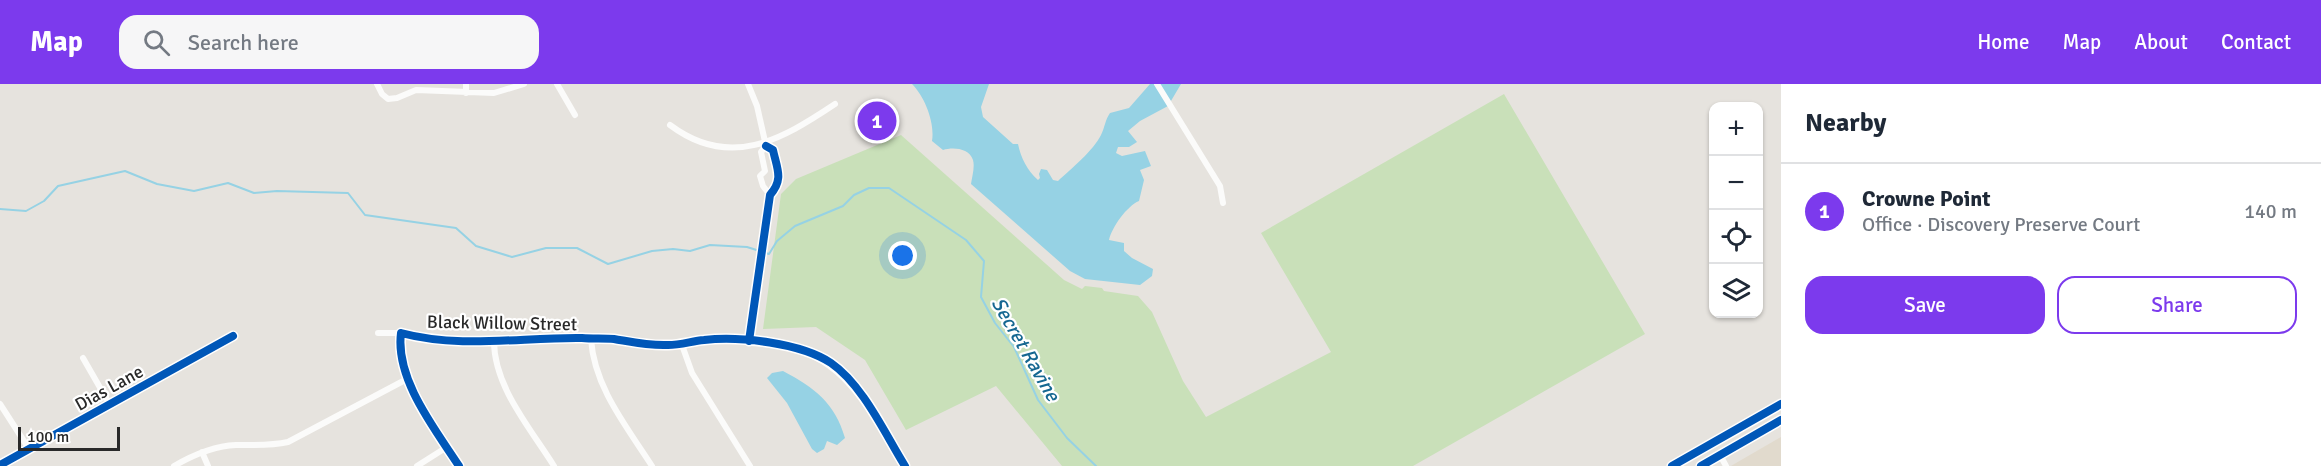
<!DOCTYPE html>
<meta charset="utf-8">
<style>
:root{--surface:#fff;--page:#f6f6f7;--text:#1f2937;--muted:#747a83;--line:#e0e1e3;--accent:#7c3aed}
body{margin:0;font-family:Signika,sans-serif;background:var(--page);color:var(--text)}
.controls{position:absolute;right:18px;top:18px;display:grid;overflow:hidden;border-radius:12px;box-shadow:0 2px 4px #0004}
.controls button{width:54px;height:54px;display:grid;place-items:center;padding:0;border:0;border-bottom:2px solid var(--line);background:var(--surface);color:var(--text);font:30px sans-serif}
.scale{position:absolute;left:18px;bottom:15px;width:102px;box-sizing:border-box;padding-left:6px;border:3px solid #292929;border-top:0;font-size:16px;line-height:21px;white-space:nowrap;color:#292929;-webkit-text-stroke:4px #fff;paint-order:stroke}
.you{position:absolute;left:903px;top:172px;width:21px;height:21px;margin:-15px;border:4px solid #fff;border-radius:50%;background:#1a73e8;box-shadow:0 0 0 9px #1a73e833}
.badge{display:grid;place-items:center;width:39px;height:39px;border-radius:50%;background:var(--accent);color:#fff;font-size:20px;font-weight:700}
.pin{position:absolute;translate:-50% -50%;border:3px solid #fff;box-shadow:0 2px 6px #0006}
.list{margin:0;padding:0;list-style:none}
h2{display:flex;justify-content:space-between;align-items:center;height:78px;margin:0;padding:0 24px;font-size:26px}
h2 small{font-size:20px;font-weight:400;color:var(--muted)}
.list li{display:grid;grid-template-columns:39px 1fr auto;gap:18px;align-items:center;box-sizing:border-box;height:96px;padding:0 24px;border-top:2px solid var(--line)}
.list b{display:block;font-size:22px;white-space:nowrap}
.list p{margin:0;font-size:20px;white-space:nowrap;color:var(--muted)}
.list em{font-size:20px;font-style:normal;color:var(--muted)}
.actions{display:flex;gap:12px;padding:18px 24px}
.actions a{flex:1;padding:14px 0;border:2px solid var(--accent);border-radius:18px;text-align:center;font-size:21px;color:var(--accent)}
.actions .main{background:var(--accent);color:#fff}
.icon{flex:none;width:33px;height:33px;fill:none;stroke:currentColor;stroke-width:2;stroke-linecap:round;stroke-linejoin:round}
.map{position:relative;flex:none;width:1781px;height:382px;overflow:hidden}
header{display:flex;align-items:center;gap:36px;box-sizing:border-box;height:84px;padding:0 30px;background:var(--accent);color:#fff}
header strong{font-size:28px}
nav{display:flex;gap:33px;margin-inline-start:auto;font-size:21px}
.search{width:420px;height:54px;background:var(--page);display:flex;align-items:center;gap:15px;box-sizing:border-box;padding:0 21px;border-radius:18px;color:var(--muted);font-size:22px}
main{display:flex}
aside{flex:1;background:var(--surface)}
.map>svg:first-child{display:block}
</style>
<header>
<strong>Map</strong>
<div class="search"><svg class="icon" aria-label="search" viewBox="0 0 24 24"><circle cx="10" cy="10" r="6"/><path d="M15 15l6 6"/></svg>Search here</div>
<nav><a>Home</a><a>Map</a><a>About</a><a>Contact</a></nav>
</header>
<main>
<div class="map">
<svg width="1781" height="382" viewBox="0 0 1781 382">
<rect width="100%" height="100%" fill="#e6e3de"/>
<path fill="#e1dacd" d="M1781 353V382H1731L1736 379Z"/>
<path fill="#c9e0b9" d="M1504 10 1645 250 1413 382H1062L996 302 906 346 865 276 816 243 763 245 781 110 796 95 901 51 1064 196 1082 205 1085 202 1102 204 1104 207 1138 212 1152 228 1183 297 1206 333 1331 268 1261 149Z"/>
<path fill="#96d2e4" d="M912 0H989L981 23 983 33 1013 60H1018C1021 74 1027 86 1038 96L1040 94 1039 90 1041 85 1047 86 1053 96 1058 97C1070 86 1094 66 1101 51 1105 43 1105 36 1110 29L1129 24 1150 0H1181L1168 22 1140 37 1128 47 1137 58 1129 63H1118L1116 69 1122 72 1145 67 1151 82 1140 86 1144 96 1139 117C1127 122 1112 143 1109 156L1124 159V167L1132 174 1153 185 1152 192 1140 201 1085 195 1070 187 971 100C972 93 975 83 973 76 969 64 953 63 943 66L932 57C935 39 925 13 912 0Z
M783 287C815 304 835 319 845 354L837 361 827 357 824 365 817 369 812 365 787 319 767 294 772 289Z"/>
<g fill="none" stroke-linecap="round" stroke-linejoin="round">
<path stroke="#96d2e4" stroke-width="2" d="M0 125 26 127 44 117 58 102 125 87 157 100 194 107 228 99 254 109 277 107 348 109 365 131 456 144 476 162 512 173 546 164H577L608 180 652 167 673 165 690 167 710 161 747 163 769 170 777 157 795 142 843 122 854 111 869 104H889L966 156 984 177 981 213 995 239 1014 263 1038 316 1067 354 1096 382"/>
<path stroke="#fbfbfa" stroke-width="6" d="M377 0 382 10 388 15 397 14 416 6 494 9 524 0
M557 0 575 31
M748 0 757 22 766 62 761 68 765 87 760 92 763 102 770 111
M1157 0 1220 102 1223 119
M466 9V0
M670 41C730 86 781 56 835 20
M378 249H401
M591 255C594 303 627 343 652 382
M494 257C494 303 531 345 554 382
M682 261 692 289 750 382
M83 274 110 321
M0 320 29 365
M202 368 208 382
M1720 371 1726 382
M0 381 233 252
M174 382C193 371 213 362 236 361 254 361 270 362 288 358L407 295
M417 382 447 363
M459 382C435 345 395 295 401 249L425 254 457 257 611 255 643 260 668 261 703 256 749 257 770 111C784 95 777 85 773 66L766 62"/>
<path stroke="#fbfbfa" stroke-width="9" d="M749 257C762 259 777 258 790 262 851 277 875 333 905 382"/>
<path stroke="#c7c4b9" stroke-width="10" d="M1672 382 1781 320
M1701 382 1781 336"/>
<defs>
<path id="cycleway" d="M749 257 770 111C784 95 777 85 773 66L766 62
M0 381 233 252
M459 382C435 345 395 295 401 249 461 265 522 253 582 254 593 255 604 254 614 255 632 258 650 262 668 261 681 261 692 257 704 256 740 252 801 259 831 279 863 301 885 350 905 382
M1672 382 1781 320
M1701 382 1781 336"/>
</defs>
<use href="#cycleway" stroke="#fff" stroke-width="11"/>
<use href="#cycleway" stroke="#0057b8" stroke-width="8"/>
</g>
<g text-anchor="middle" stroke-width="4.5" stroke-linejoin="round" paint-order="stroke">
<g font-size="18" fill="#292929" stroke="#fff">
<text transform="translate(502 239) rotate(1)" y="6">Black Willow Street</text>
<text transform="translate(109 304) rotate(-29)" y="6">Dias Lane</text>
</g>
<g font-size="20" font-style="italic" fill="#156791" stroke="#fff">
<text transform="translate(1026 265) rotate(60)" y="7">Secret Ravine</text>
</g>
</g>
</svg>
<div class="controls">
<button>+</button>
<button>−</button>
<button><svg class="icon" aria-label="locate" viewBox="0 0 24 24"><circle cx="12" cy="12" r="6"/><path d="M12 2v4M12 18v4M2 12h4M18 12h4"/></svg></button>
<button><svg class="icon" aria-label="layers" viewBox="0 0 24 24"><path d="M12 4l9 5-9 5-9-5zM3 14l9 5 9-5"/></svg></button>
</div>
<div class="scale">100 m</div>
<div class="you"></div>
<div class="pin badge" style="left:877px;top:37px">1</div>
</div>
<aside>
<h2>Nearby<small></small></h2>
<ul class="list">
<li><span class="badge">1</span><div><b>Crowne Point</b><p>Office · Discovery Preserve Court</p></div><em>140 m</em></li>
</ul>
<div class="actions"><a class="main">Save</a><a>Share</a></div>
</aside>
</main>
